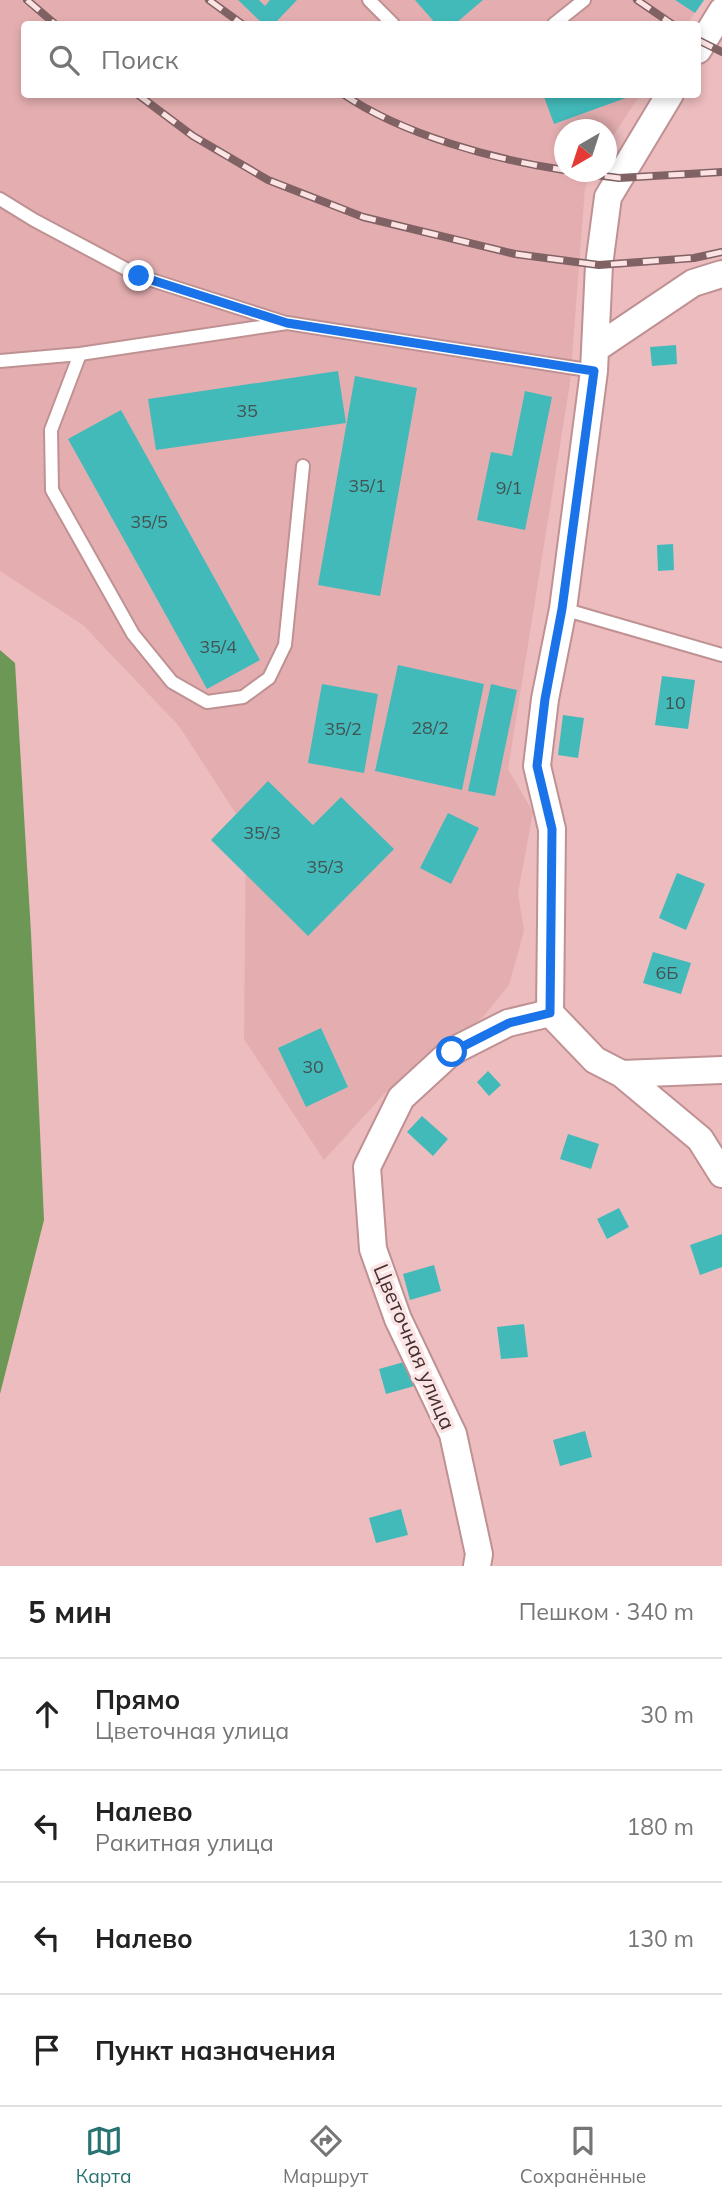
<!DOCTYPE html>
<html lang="ru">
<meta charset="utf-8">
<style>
:root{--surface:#fff;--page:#f2f2f2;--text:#222;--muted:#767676;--line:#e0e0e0;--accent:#287272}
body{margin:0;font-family:Mulish,sans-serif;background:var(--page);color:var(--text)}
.compass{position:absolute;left:554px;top:119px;width:63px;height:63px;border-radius:50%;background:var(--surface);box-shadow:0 4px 10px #0003;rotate:219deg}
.stop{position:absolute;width:21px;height:21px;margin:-16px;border:5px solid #1a73e8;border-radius:50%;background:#fff}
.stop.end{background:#1a73e8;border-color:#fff;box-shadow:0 2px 7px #0008}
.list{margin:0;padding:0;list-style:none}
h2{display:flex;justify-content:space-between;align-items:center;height:91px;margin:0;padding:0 28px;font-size:30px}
h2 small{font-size:23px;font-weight:400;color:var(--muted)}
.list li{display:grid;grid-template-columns:46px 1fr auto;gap:21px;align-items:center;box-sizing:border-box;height:112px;padding:0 28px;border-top:2px solid var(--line)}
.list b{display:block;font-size:26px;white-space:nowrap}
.list p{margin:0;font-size:23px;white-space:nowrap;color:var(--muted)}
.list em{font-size:23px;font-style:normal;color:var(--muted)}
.icon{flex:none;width:38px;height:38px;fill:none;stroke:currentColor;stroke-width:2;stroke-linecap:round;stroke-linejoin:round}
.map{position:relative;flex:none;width:722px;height:1566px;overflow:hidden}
.search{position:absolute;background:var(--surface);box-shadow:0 4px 10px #0003;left:21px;right:21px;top:21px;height:77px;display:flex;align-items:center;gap:18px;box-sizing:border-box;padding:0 24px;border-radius:7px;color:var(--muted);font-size:26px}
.sheet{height:539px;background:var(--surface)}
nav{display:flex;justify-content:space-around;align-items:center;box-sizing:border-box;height:98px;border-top:2px solid var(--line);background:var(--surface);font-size:19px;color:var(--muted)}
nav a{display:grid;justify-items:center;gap:4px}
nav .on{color:var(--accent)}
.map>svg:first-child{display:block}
</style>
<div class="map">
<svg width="722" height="1566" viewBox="0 0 722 1566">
<rect width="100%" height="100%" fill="#ecbcbe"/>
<path fill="#e4aeb0" d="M0 0H704L687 24H24V94L640 95 607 145 606 130H564V172H593L585 188 570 383 508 769 533 812 518 893 524 931 509 985 483 1017 386 1092 324 1160 244 1039 246 829 179 726 83 625 0 571Z"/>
<path fill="#6d9755" d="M0 650 15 663 31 933 44 1220 0 1394Z"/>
<path fill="#43baba" d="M238 0H259L265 6 270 0H297L274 24H263Z
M415 0H483L455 24H436Z
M675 0H704L695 13Z
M543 94H634V95L554 124Z
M676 345 677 364 652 366 650 347Z
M338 371 346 423 156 450 148 399Z
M355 376 417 388 380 596 318 585Z
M525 391 552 397 525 530 477 520 491 452 512 456Z
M121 410 260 660 207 689 68 439Z
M673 544 674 570 658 571 657 545Z
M398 665 484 684 462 790 375 771Z
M662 676 695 680 688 729 655 725Z
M322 684 378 694 364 773 308 763Z
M491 684 517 690 495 796 468 791Z
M563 715 584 718 578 758 558 755Z
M268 781 313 825 341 797 394 849 308 936 211 840Z
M448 813 479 828 451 884 420 868Z
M677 873 705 884 686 930 659 918Z
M653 952 691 963 681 994 643 983Z
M321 1028 348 1087 306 1107 278 1048Z
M488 1071 501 1085 489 1096 477 1082Z
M422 1116 448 1139 433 1156 407 1132Z
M568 1134 599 1144 591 1169 560 1159Z
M619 1208 629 1227 607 1239 597 1219Z
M722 1234V1267L700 1275 690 1245Z
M434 1265 441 1291 410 1300 403 1274Z
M524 1324 528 1357 501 1359 497 1327Z
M411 1360 418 1385 386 1394 379 1369Z
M585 1431 592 1457 560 1466 553 1440Z
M401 1509 408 1535 376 1543 369 1518Z"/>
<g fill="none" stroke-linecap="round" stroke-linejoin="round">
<defs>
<path id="lane" d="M369 0 393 24
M554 24 584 0
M0 199 34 220 139 276 283 322
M80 354 51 430 52 490 133 634 172 682 207 702 243 697 269 678 285 645 303 466
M0 361 80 354 287 323 594 371
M563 609 722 655"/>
<path id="street" d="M698 50 722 11
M595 349 693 283 722 274
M550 1013 552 829 537 766 545 699 563 609 594 371 599 265 608 197 670 94
M550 1013 595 1060 622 1074 722 1070
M622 1074 700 1139 722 1174
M477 1566 479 1554 453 1434 398 1319 373 1249 367 1167 401 1098 451 1052 508 1023 550 1013"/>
</defs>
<use href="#lane" stroke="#bf9193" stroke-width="16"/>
<use href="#street" stroke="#bf9193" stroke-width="30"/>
<use href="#lane" stroke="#fff" stroke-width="12"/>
<use href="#street" stroke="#fff" stroke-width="26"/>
<defs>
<path id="rail" d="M27 0 55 24
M209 0 242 24
M637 0 672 24
M698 40 722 52
M137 94 193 136 268 180 363 217 515 254 599 265 694 258 722 252
M343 94C401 134 495 160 564 170
M573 172 619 178 722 172"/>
</defs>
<use href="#rail" stroke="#816264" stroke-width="8"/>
<use href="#rail" stroke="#fde4e4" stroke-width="5" stroke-dasharray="16" stroke-linecap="butt"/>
</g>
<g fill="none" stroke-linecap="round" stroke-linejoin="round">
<path stroke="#1a73e8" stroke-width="9" d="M139 276 287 323 594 371 562 609 545 699 537 766 552 829 550 1013 509 1023 452 1052"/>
</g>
<g text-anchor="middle" stroke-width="7" stroke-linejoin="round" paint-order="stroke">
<g font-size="18" fill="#435252">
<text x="247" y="417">35</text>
<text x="367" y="492">35/1</text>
<text x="509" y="494">9/1</text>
<text x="149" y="528">35/5</text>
<text x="218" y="653">35/4</text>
<text x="675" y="709">10</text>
<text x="430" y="734">28/2</text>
<text x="343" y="735">35/2</text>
<text x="262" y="839">35/3</text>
<text x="325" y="873">35/3</text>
<text x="667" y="979">6Б</text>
<text x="313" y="1073">30</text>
</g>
<g font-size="21" fill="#432f30" stroke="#fde4e4">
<text transform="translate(414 1347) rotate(67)" y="7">Цветочная улица</text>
</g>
</g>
</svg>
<svg class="compass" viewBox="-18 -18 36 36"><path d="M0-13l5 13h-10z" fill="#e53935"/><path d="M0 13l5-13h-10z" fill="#767676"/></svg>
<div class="stop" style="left:452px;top:1052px"></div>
<div class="stop end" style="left:139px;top:276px"></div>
<div class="search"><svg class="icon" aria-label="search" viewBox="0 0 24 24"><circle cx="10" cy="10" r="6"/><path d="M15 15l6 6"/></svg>Поиск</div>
</div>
<section class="sheet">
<h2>5 мин<small>Пешком · 340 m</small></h2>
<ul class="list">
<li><svg class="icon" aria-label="ahead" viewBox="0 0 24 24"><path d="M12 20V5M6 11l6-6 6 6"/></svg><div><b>Прямо</b><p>Цветочная улица</p></div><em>30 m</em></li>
<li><svg class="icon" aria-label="left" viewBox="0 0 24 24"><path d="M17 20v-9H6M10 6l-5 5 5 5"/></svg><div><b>Налево</b><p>Ракитная улица</p></div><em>180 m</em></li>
<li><svg class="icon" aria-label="left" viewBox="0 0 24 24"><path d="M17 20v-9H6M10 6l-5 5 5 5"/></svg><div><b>Налево</b></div><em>130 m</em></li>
<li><svg class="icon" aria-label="arrive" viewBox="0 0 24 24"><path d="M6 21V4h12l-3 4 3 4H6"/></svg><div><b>Пункт назначения</b></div></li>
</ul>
</section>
<nav>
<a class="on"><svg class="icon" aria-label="map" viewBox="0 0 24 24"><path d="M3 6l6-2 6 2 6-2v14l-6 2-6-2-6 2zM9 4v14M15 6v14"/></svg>Карта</a>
<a><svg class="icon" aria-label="directions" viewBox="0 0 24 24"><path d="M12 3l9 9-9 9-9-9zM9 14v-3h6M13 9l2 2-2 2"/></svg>Маршрут</a>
<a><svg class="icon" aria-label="saved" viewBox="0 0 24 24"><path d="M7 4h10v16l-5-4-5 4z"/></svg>Сохранённые</a>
</nav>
